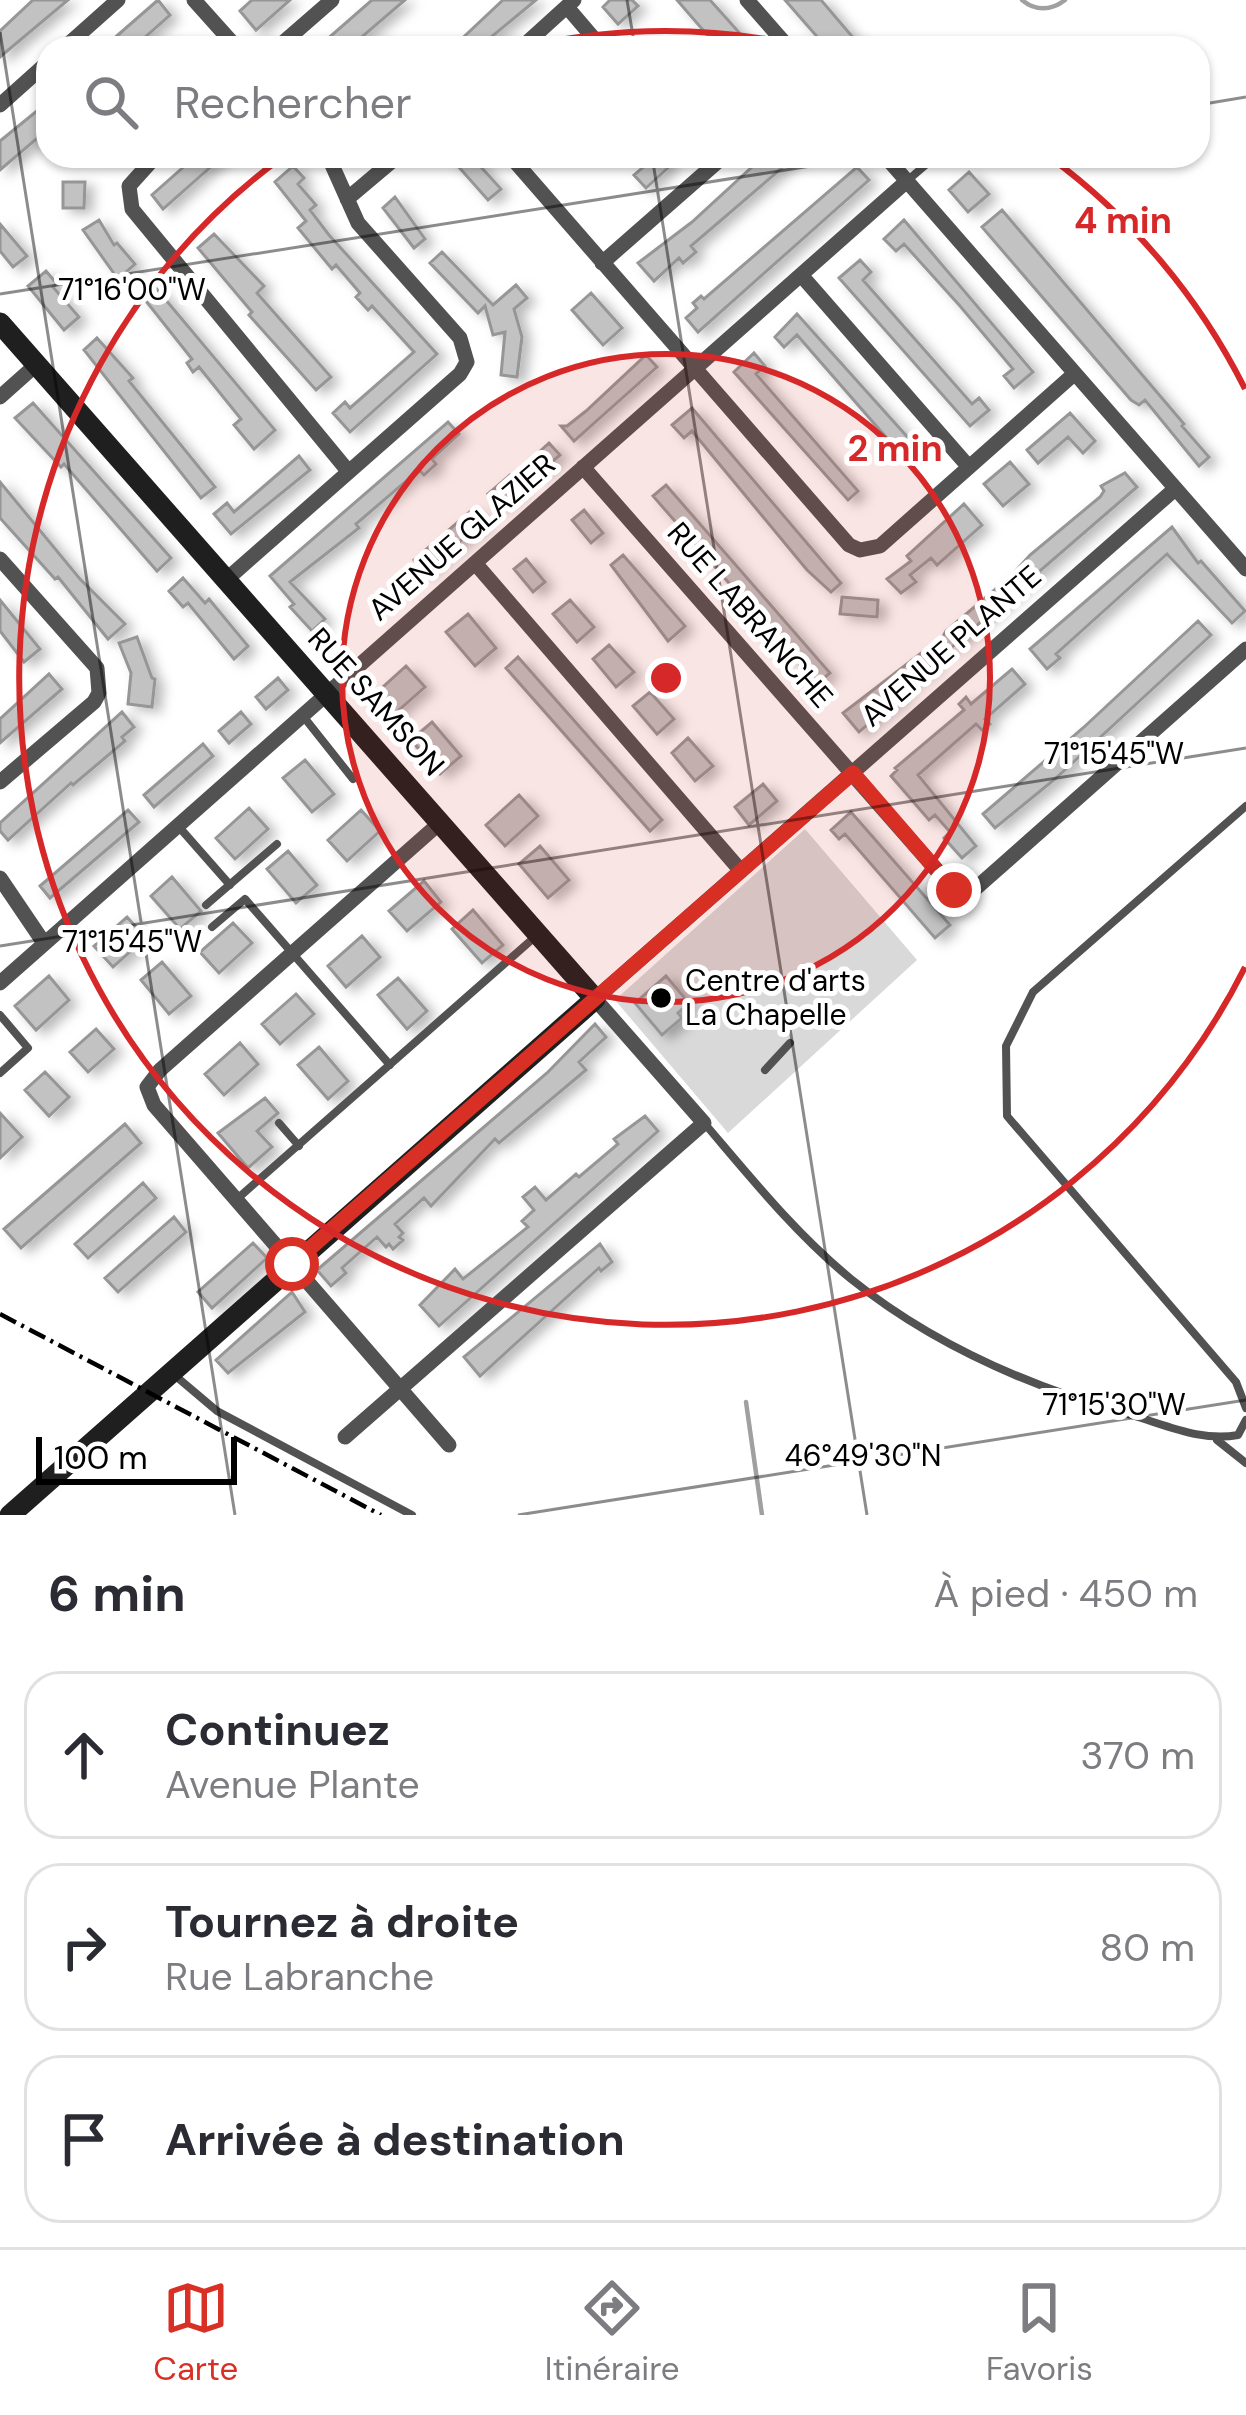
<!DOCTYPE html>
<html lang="fr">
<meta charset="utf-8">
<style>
:root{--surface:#fff;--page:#f7f7f7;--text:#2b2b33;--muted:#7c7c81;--line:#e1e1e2;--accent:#d93025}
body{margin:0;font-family:"DM Sans",sans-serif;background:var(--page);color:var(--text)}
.scale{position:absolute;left:36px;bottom:30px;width:201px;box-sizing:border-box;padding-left:12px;border:6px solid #000;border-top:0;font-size:33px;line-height:42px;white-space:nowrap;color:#000;-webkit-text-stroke:9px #fff;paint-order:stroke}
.stop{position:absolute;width:36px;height:36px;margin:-27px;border:9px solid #d93025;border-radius:50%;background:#fff}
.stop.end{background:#d93025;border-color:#fff;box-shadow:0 3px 12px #0008}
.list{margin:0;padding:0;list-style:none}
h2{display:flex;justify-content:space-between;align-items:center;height:156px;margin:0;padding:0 48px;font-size:51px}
h2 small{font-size:39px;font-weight:400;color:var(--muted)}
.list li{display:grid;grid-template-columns:78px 1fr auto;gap:36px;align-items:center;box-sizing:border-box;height:168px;margin:0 24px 24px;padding:0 24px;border:3px solid var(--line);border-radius:36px}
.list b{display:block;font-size:45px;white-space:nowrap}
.list p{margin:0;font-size:39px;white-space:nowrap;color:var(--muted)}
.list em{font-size:39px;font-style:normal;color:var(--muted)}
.icon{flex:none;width:66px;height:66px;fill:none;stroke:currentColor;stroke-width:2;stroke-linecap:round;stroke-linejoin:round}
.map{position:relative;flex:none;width:1246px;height:1515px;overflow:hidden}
.search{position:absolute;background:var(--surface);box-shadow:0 3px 9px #0004;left:36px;right:36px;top:36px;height:132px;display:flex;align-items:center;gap:30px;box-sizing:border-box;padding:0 42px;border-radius:36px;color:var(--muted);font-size:45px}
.sheet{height:732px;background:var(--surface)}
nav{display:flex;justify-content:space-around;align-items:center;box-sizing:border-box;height:168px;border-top:3px solid var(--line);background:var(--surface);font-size:33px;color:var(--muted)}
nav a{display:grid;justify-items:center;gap:6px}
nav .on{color:var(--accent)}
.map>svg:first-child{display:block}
</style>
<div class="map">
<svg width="1246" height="1515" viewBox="0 0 1246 1515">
<defs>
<filter id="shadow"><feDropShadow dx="8" dy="4.5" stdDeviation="6" flood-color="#0004"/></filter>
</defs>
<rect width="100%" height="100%" fill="#fff"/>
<path fill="#d9d9d9" d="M805 829 917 960 728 1133 615 1000Z"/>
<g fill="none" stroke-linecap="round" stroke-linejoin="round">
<path stroke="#a0a0a0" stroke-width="4.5" d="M1022 0C1035 11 1051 11 1065 0
M746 1402 762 1515"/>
</g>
<path fill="#c2c2c2" stroke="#969696" stroke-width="3" filter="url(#shadow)" d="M33 0H68L0 57V31Z
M158 0 170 15 142 40 144 43 139 48H117L111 41Z
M252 0H290L256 30 240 11Z
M372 0H405L349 48H317Z
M503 0H536L478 48H452Z
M610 0H632L638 6 618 24 603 7Z
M677 0H710L753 48H727L714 33 709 37Z
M785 0H821L862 48H827Z
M48 102V141L42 134 0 170V141Z
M196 156H223L163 209 152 195Z
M449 156H471L501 189 488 200Z
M656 156H663L671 165 646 188 634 175Z
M764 156H796L691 246 696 252 683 263 679 258 654 281 638 263 692 222Z
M293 166 304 178 298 184 316 205 310 210 329 235 437 354 350 432 333 413 345 402 350 408 414 352 372 306 368 310 356 297 360 293 336 265 332 269 298 228 306 221 275 182Z
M857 167 869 180 698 332 686 318 697 308 693 303 701 296 704 299Z
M969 172 989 194 968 212 949 190Z
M63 182H85L84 208H63Z
M395 197 425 239 414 248 383 208Z
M1002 210 1184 424 1182 426 1209 457 1199 466 1145 400 1139 405 1131 400 982 227Z
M99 220 114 245 117 243 135 264 118 279 83 230Z
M904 220 1033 372 1014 388 1004 376 1013 369 960 306 904 244 896 251 884 239Z
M0 224 27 256 13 267 0 251Z
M214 234 264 286 257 293 331 377 316 390 249 315 252 312 198 248Z
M442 252 493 305 516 285 527 298 514 309 522 337 517 377 501 375 505 332 493 335 485 306 478 313 430 263Z
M860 260 871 272 863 280 972 404 979 398 989 410 970 426 839 278Z
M46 271 57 284 53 287 79 317 64 330 28 286Z
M155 287 275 430 254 449 234 425 241 419 199 367 193 372 187 363 192 359 142 296Z
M591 293 622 328 603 345 572 310Z
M797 314 911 441 899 452 797 335 784 347 775 337Z
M97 338 133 378 129 381 215 487 201 498 84 350Z
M754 353 765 366 756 374 858 491 848 500 734 372Z
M646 355 657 367 574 441 561 426H567L586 411Z
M33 403 171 558 157 571 64 464 61 467 15 418Z
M692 408 841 583 831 592 807 570 692 431 684 438 672 425Z
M1070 413 1095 441 1083 453 1068 437 1038 463 1027 450Z
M448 422 459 434 432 459 436 464 424 475 419 470 356 524 359 528 290 582 325 619 312 631 290 607 294 604 270 576Z
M549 443 560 455 538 474 527 463Z
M299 456 310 470 231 534 214 514 227 503 234 512Z
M1010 462 1029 484 1003 506 984 484Z
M1125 473 1137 487 951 648 942 638 946 631 1011 576 1030 555 1100 497 1104 491 1101 486Z
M510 475 521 487 499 506 488 494Z
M0 482 80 579 125 624 108 639 58 577 55 579 0 518Z
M666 485 830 673 817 684 653 496Z
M964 504 982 525 937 565 931 558 910 575 916 582 901 593 887 579 911 561 907 556Z
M473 509 484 521 424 572 414 560Z
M584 510 603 533 591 543 572 520Z
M1172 527 1198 563 1201 561 1245 611 1232 623 1167 554 1056 654 1060 658 1047 669 1030 649Z
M623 555 685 626 668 641 611 565Z
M526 559 545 582 533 592 514 569Z
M183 578 205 603 209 599 248 646 234 659 188 603 183 607 169 591Z
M842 597 878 600 877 617 840 614Z
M0 600 40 649 24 662 0 631Z
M570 600 594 627 577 642 553 614Z
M468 614 496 648 475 666 446 632Z
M1198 621 1211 635 1055 779 995 828 983 814 1083 728Z
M137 637 152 678 155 679 152 707 128 704 131 673 119 643Z
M609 645 634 672 616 687 593 659Z
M925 650 935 663 900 690 904 694 859 732 843 713Z
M518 657 662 820 650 831 506 668Z
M406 666 425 687 391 717 373 696Z
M1012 669 1025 684 985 719 990 724 982 730 976 724 918 775 976 846 962 858 944 838 950 832 935 815 929 820 891 776 897 770 895 768 964 710 959 704 966 697 971 704Z
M49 674 62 689 0 743V719Z
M278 678 288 690 266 709 256 697Z
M650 692 674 719 657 734 633 706Z
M122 712 134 727 122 737 125 741 73 785 71 783 8 840 0 831V823Z
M241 712 251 724 229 743 219 731Z
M432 722 461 756 440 774 411 740Z
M688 738 713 766 695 781 672 753Z
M203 744 213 756 154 807 144 795Z
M305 760 334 794 312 812 283 778Z
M763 784 777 801 749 825 735 807Z
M519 795 538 816 505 846 486 825Z
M249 808 268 829 235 859 216 838Z
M128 810 139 822 50 898 40 886Z
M361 810 380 831 347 861 328 840Z
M851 812 950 925 935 938 845 834 839 839 831 830Z
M540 846 569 880 548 898 519 864Z
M288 851 317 885 296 903 267 869Z
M172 877 201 911 180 929 151 896Z
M424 881 441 902 407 931 389 911Z
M473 910 503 945 482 963 452 929Z
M127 917 146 938 113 967 94 946Z
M233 923 252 943 219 973 200 952Z
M362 936 380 957 346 987 328 966Z
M162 962 191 996 169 1014 141 980Z
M49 976 69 1000 36 1030 15 1006Z
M666 976 689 1003 678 1013 682 1018 662 1035 635 1003Z
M398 978 427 1011 407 1029 378 995Z
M296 994 314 1014 280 1044 262 1024Z
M595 1024 606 1037 579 1062 586 1070 499 1143 495 1139 431 1206 424 1198 395 1224 403 1233 399 1237 403 1240 393 1249 389 1244 386 1247 377 1237 342 1268 346 1273 331 1286 317 1270 547 1073Z
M96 1029 114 1049 88 1072 70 1052Z
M240 1043 258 1064 224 1095 205 1074Z
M319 1047 348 1081 328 1099 298 1065Z
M45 1072 69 1097 49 1116 25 1090Z
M265 1098 278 1113 257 1131 272 1147 248 1168 218 1133Z
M0 1113 22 1137 0 1158Z
M645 1116 658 1131 439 1326 420 1305 455 1269 463 1279 528 1227 522 1221 534 1210 523 1197 535 1187 546 1200 576 1174 579 1177 618 1144 614 1139Z
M125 1124 141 1143 21 1248 4 1229Z
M143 1183 156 1198 88 1258 75 1244Z
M174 1217 186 1232 118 1292 105 1278Z
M253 1243 267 1258 212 1308 198 1292Z
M600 1244 612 1262 601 1271 599 1268 480 1376 464 1357Z
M292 1292 305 1312 228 1373 216 1360Z"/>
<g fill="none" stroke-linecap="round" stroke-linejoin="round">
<path stroke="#525252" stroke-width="8" d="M908 180 936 156
M303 716 353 779
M1246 806 1033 992 1006 1046 1007 1116 1236 1382 1246 1408
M179 827 230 885
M206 905 277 844
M212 927 245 899 390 1065
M0 1015 28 1048 0 1073
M765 1070 790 1043
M279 1123 299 1146
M705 1124C751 1178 796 1234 851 1279 933 1345 1030 1387 1131 1415 1166 1425 1202 1442 1238 1435L1246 1420
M237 1199 536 936
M172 1373 217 1411 412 1515
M1217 1440 1246 1463"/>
<path stroke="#525252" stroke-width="15" d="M194 0 237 48
M747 0 789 48
M567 7 602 48
M64 48 118 0
M277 48 332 0
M521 48 574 0
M0 105 48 62
M156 156 129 186 132 209 348 471
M510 156 849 545 860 550 880 546 1074 374
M885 156 1246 569
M347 199 398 156
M602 263 724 156
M801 275 968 466
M0 397 37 364
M583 467 954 890 965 894 975 889 1246 649
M0 559 97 668 99 693 94 702 0 782
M475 563 741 871
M226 580 460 374 467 362 460 338 358 223 328 156
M442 821 160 1070 147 1087 154 1105 449 1445
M0 878 44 943
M0 983 907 181
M345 1437 704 1123 595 999 1175 489"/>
<path stroke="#1f1f1f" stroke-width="21" d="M0 323 595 999 10 1515"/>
<path stroke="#000" stroke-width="4.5" stroke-dasharray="18 6 3 6" stroke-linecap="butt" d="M0 1314 381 1515"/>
</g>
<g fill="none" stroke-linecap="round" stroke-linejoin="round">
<path stroke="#d93025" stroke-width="15" d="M292 1264 853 773 954 890"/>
</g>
<path fill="none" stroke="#000" stroke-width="3" stroke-opacity="0.45" d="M627 0 635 48M0 32 235 1515M1198 105 1246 97M652 156 867 1515M0 294 874 156M0 946 1246 748M518 1515 1246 1400"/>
<circle cx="666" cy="678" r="324" fill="#d62828" fill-opacity=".12"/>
<g fill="none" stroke="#d62828" stroke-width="6">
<circle cx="666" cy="678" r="324"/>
<path d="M1245 967A647 647 0 1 1 281 158M520 48A647 647 0 0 1 812 48M1051 158A647 647 0 0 1 1245 389"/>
</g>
<circle fill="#000" stroke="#fff" stroke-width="4.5" cx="661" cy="998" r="12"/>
<g text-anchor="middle" stroke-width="10" stroke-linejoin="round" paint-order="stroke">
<g font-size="30" fill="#000" stroke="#fff">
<text transform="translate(462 537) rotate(-41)" y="10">AVENUE GLAZIER</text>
<text transform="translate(750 615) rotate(49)" y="10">RUE LABRANCHE</text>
<text transform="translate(951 646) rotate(-41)" y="10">AVENUE PLANTE</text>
<text transform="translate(376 702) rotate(48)" y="10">RUE SAMSON</text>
</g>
<g font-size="30" fill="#000" stroke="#fff" text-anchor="start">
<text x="685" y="991">Centre d'arts<tspan x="685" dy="34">La Chapelle</tspan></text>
</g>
</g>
<g font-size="30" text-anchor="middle" fill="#000" stroke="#fff" stroke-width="10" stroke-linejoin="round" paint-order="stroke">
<text x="132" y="300">71°16'00"W</text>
<text x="1114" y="764">71°15'45"W</text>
<text x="132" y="952">71°15'45"W</text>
<text x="1114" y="1415">71°15'30"W</text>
<text x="863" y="1466">46°49'30"N</text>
</g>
<circle cx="666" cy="678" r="18" fill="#d62828" stroke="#fff" stroke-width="6"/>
<g font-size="36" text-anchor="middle" font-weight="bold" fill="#d62828" stroke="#fff" stroke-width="10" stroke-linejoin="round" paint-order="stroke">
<text x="1123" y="233">4 min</text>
<text x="895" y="461">2 min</text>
</g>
</svg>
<div class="scale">100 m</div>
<div class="stop" style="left:292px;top:1264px"></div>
<div class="stop end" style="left:954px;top:890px"></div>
<div class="search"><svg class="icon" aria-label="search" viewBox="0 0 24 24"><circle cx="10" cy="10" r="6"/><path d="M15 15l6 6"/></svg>Rechercher</div>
</div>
<section class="sheet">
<h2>6 min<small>À pied · 450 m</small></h2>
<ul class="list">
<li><svg class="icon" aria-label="ahead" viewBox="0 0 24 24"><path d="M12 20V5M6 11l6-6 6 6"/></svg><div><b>Continuez</b><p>Avenue Plante</p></div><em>370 m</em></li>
<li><svg class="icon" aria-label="right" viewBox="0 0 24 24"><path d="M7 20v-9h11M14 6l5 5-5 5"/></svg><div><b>Tournez à droite</b><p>Rue Labranche</p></div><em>80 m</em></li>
<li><svg class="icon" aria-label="arrive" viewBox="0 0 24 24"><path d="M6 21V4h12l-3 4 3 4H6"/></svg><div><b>Arrivée à destination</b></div></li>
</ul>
</section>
<nav>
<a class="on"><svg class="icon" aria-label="map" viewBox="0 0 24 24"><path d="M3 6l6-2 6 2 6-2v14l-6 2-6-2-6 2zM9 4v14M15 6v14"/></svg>Carte</a>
<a><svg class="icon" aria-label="directions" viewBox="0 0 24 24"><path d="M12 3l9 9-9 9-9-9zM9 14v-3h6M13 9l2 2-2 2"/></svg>Itinéraire</a>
<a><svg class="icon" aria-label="saved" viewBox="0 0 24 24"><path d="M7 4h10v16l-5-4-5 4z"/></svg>Favoris</a>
</nav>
